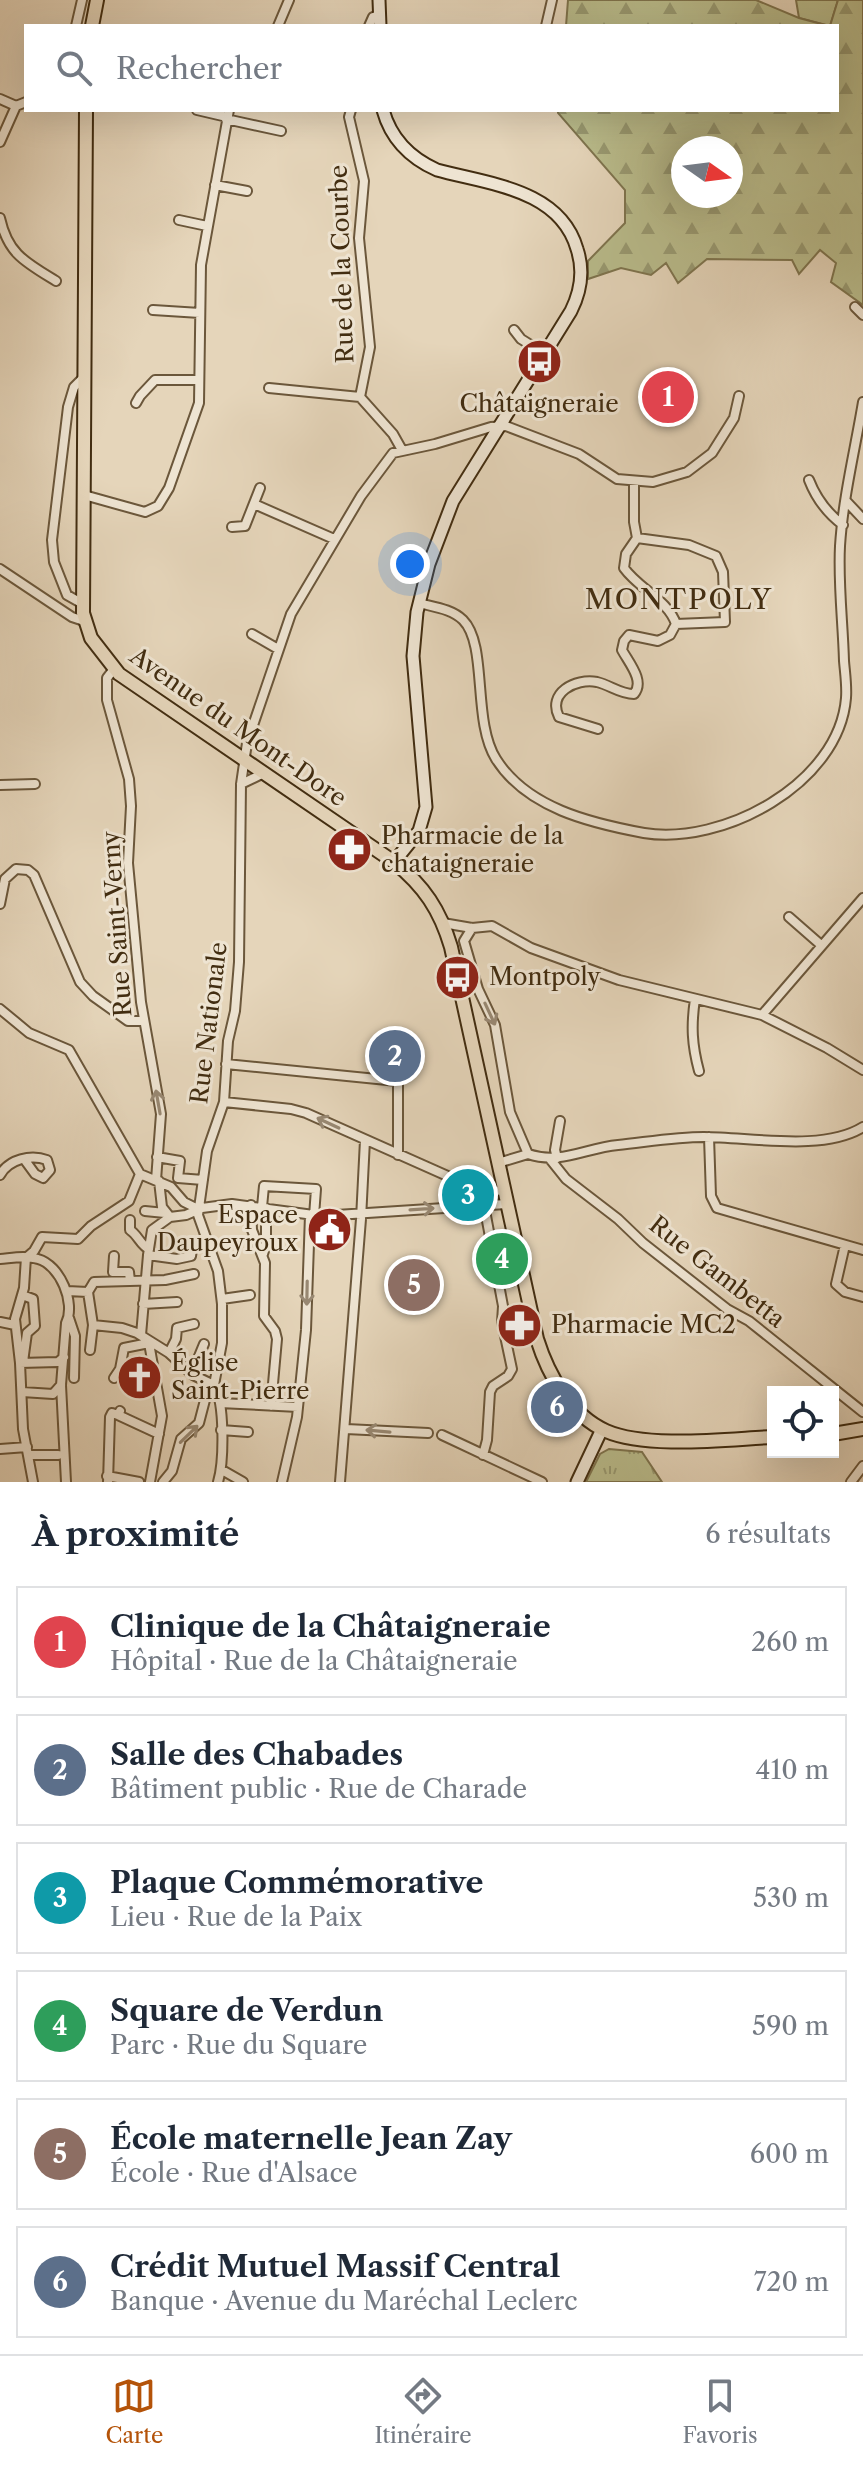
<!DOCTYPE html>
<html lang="fr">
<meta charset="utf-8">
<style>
:root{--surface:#fff;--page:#f6f6f7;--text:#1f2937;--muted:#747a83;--line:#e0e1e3;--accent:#b45309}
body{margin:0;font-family:"Libre Caslon Text",serif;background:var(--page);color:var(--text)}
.controls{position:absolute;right:24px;bottom:24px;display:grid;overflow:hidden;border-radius:0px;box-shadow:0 8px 32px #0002}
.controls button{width:72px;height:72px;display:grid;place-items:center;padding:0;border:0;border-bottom:2px solid var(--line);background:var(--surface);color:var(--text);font:40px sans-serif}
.compass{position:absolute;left:671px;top:136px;width:72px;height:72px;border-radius:50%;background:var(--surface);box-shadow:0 8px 32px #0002;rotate:104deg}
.you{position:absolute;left:410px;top:564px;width:28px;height:28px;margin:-20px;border:6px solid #fff;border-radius:50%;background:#1a73e8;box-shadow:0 0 0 12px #1a73e833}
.badge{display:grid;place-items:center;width:52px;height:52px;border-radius:50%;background:var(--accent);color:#fff;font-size:26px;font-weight:700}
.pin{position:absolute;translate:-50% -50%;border:4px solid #fff;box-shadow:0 2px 8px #0006}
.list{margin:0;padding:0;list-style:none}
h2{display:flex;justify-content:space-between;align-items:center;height:104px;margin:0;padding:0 32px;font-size:34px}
h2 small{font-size:26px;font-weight:400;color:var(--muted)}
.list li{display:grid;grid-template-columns:52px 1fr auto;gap:24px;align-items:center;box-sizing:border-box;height:112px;margin:0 16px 16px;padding:0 16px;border:2px solid var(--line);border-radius:0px}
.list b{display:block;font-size:30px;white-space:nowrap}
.list p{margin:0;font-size:26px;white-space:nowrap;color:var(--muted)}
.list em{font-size:26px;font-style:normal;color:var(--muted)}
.icon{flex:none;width:44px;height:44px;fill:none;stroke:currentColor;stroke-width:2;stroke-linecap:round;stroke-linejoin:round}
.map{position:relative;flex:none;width:863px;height:1482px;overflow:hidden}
.search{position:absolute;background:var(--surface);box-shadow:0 8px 32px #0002;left:24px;right:24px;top:24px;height:88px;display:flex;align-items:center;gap:20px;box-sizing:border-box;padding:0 28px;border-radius:0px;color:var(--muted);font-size:30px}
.sheet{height:872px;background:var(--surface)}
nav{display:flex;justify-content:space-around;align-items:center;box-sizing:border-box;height:112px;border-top:2px solid var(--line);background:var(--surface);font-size:22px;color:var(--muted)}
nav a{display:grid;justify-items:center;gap:4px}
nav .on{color:var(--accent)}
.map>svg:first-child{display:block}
</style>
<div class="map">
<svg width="863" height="1482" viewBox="0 0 863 1482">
<defs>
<pattern id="forest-firs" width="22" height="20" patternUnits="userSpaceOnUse" patternTransform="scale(2)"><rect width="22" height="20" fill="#b9bc8c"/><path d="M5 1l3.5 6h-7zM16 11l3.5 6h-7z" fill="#989971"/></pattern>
<pattern id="park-tufts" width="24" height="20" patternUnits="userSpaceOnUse" patternTransform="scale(2)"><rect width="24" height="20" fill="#b9bc8c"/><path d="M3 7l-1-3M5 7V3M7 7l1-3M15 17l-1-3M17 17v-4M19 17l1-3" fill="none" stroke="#989971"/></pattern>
</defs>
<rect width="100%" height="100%" fill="#e5d5ba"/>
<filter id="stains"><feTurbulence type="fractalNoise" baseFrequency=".0025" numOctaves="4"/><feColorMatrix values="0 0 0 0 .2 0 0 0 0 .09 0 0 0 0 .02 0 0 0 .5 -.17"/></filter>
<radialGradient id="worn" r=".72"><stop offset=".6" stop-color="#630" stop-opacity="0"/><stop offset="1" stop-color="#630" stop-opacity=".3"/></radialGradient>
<path fill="#b9bc8c" stroke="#7e744e" stroke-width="2" d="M796 0H838L830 26 799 18Z"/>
<path fill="url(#forest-firs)" stroke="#7e744e" stroke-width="2" fill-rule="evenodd" d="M568 0H756L799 18 829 26H566Z
M838 0H863V305L831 282 836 263 820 250 799 274 792 260 707 259 678 283 666 263 651 275 621 268 588 279V261L625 223V190L558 113V110H837V26H830ZM683 148H731V196H683Z"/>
<path fill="url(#park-tufts)" stroke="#7e744e" stroke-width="2" d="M502 1231 514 1286 502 1289 489 1232Z
M609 1449 642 1452 662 1482H586L600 1454Z"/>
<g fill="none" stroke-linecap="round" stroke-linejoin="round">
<defs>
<path id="street" d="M76 26 82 0
M278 26 289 0
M369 26 373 17 380 15
M546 26 552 0
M0 99 16 106
M197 110 227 117
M351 110 349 117 364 181 359 238 370 347 360 397 393 434 402 450
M226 119 281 131
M0 142 16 106 26 102
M215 185 247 191
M0 218C8 254 25 262 56 281
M179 220 207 226
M855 307 863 315
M153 310 200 313
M514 330 521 339 545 354
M269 388 360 397
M136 403 140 396 155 380H199
M809 480C816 498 827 513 843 525
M84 495 145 512 158 506 169 488 199 403 201 265 229 110
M847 502 863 519
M254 504 334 539
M232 527 245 526 260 488
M637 538 689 545 716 556 723 572 725 622 676 624
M0 569 72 617 84 621
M419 603C434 607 452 609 463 620 488 645 472 721 496 759 527 808 590 823 644 833 722 846 839 784 846 698 847 686 845 673 844 661 843 623 838 584 840 546 843 498 855 450 863 402
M83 604 67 595 54 562 52 540 68 407 74 387 84 377
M252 634 278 649
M114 669 107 678V700L129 779 131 806 128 863 141 1002 161 1114 156 1180
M598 729 559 717C547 693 575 678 597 682 610 685 620 694 634 694 645 681 629 663 622 650L624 641 629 635 658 641 670 635 676 624C668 600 639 589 624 568L626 554 637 538 634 522V482
M241 784 264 773
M0 785 35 784
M0 904 5 879 16 869 28 870 34 875 80 982 93 996 128 1021H143
M789 917 821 945
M443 923 472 928 492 926 531 948 619 980 762 1015 827 1048 863 1070
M472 928 464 941 478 989 495 1025 510 1112 528 1154
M695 999C691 1026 692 1045 699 1071
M0 1009 29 1033 69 1050 140 1174 171 1187 184 1202 198 1209
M762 1015 863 898
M226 1064 397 1081
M224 1102 291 1109 306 1113 479 1190 487 1192 503 1190
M709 1137 711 1196 717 1208 863 1250
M528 1154C561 1165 585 1148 618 1145 647 1142 676 1137 704 1137 750 1137 823 1152 863 1127
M398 1155V1072L408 1060
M157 1157 180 1161 178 1178 203 1180
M557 1158 555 1150 560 1121
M550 1159 566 1179 618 1219 643 1243 727 1309 749 1321 863 1412
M498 1163 528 1154
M0 1175C9 1159 31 1154 47 1160L50 1170 43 1178 35 1174 24 1159
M159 1181 162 1207 170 1217
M251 1205 252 1230 265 1263 264 1316 275 1331 277 1339 271 1406
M262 1207 264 1186 316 1189 314 1216
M145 1211 165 1213
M130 1220V1230C138 1235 141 1246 149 1249
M845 1245 836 1284 845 1292 863 1297
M263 1254 266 1244V1208
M148 1255 177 1259 191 1256 192 1250
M114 1256 113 1272H129L130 1281
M26 1257 24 1288 15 1319 20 1363 23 1429 33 1482
M27 1257 34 1251 42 1237 78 1239 91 1226 129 1201 140 1174
M0 1259C12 1258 26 1255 38 1259 60 1265 76 1303 66 1323L61 1385 66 1482
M67 1291 88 1292 93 1325 122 1328 137 1333 169 1353 193 1375 214 1385
M88 1292 94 1282 165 1280 194 1274
M22 1295 33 1299 35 1326 27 1333 23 1362
M222 1299 250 1295
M143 1304 177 1302
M69 1318 75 1336 74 1378
M0 1322 15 1325
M141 1335 148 1255 152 1230 170 1217 186 1215 202 1208 232 1204 321 1216 506 1204
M149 1343 162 1416 150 1482
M90 1350 93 1325
M169 1353 176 1339 177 1328 194 1324
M20 1363 58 1362 64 1357
M186 1369 197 1361 204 1344
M114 1378 120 1369 124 1348 149 1343
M214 1385C225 1402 224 1462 218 1482
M22 1392 53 1394 61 1385
M220 1403 298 1407
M118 1415 159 1434
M346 1429 428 1433
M221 1430 248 1432
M442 1435 542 1482
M0 1449 27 1447
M29 1455H58
M483 1455 487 1440 490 1392 493 1386 508 1376 512 1369 502 1322 503 1306 484 1205 487 1192
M222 1470 243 1482
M107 1476 139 1482
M108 1482 110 1417 112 1413 118 1415 120 1411
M163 1482 172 1471 181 1439 199 1423 205 1400 214 1385 222 1343V1304L218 1271 198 1215 207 1151 224 1102 228 1041 235 1011 239 962 241 784 247 743 291 614 361 496 393 453 435 444 491 427 506 426 579 454 617 479 653 482 687 472 712 453 734 418 739 396
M282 1482 297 1417 306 1330 310 1215
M340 1482 361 1219 365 1140
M851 1482 863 1466"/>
<path id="secondary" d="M379 0 380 26
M383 110C391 139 410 158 437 170 488 184 560 189 577 249 584 270 581 291 571 311L453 501 429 564 417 612 413 656 426 807 419 831 394 862
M577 1482 602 1429"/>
<path id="primary" d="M92 26 97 0
M86 110 83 613 91 638 119 674 394 862C424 886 440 910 451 947L537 1339C548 1374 570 1415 606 1431 647 1449 728 1439 773 1437
M833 1434 863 1429"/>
</defs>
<use href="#street" stroke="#6b573b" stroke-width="12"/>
<use href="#secondary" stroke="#422d11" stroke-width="15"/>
<use href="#primary" stroke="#422d11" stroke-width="16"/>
<use href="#street" stroke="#eee4d2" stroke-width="8"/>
<use href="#secondary" stroke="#eee4d2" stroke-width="11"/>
<use href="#primary" stroke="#e5d5ba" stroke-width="12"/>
</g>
<defs><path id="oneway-shaft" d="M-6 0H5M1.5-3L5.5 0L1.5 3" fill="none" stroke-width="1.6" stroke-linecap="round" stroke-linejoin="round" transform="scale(2)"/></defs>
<g stroke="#988872">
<use href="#oneway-shaft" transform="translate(490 1014) rotate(65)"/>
<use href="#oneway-shaft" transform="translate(158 1102) rotate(-100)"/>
<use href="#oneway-shaft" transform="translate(328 1123) rotate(-155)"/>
<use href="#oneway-shaft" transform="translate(422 1209) rotate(-4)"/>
<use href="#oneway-shaft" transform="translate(307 1293) rotate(91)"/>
<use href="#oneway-shaft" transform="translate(378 1431) rotate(-175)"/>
<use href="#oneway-shaft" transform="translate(189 1434) rotate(-44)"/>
</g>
<defs>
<symbol id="bus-disc" viewBox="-11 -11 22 22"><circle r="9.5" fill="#8f2418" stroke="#eee4d2"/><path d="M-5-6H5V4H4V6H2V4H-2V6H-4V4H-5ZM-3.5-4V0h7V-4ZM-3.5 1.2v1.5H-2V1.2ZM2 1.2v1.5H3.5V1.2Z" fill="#fff"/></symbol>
<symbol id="pharmacy-disc" viewBox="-11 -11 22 22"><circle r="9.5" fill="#8f2418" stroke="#eee4d2"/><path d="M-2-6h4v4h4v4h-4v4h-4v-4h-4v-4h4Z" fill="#fff"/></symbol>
<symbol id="civic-disc" viewBox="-11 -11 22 22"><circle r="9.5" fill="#8f2418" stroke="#eee4d2"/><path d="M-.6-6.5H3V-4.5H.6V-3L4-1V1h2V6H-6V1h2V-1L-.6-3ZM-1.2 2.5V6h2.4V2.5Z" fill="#fff"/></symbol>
<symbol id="church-disc" viewBox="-11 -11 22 22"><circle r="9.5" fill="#8f2418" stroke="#eee4d2"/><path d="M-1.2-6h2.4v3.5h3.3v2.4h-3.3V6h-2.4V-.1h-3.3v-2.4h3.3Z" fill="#fff"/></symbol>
</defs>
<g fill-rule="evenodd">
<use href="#bus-disc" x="514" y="336" width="51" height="51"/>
<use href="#pharmacy-disc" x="324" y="824" width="51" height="51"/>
<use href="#bus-disc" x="432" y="952" width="51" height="51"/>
<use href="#civic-disc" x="304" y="1204" width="51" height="51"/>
<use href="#pharmacy-disc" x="494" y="1300" width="51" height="51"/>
<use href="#church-disc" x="114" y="1352" width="51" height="51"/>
</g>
<g text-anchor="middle" stroke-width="6" stroke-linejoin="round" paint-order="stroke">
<g font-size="24" fill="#422d11" stroke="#eee4d2">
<text transform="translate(342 264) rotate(-92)" y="8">Rue de la Courbe</text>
<text transform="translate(238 727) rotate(35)" y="8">Avenue du Mont-Dore</text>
<text transform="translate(117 924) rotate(-94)" y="8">Rue Saint-Verny</text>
<text transform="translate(209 1023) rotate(-83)" y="8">Rue Nationale</text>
<text transform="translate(717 1272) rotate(38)" y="8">Rue Gambetta</text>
</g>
<g font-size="24" fill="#422d11" stroke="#eee4d2" text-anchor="start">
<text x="539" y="412" text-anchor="middle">Châtaigneraie</text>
<text x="381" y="844">Pharmacie de la<tspan x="381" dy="28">chataigneraie</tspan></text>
<text x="489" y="985">Montpoly</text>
<text x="298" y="1223" text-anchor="end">Espace<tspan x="298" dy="28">Daupeyroux</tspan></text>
<text x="551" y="1333">Pharmacie MC2</text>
<text x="171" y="1371">Église<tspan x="171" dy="28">Saint-Pierre</tspan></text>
</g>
<g font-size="28" letter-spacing="2" fill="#422d11" stroke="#eee4d2">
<text x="679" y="609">MONTPOLY</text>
</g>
</g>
<rect width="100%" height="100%" filter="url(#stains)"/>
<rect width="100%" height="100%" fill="url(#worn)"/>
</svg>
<div class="controls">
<button><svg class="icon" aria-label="locate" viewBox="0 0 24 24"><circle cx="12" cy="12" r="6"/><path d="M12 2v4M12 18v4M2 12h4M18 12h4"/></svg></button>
</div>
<svg class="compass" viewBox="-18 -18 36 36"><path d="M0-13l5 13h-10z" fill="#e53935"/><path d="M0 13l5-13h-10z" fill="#747a83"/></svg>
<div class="you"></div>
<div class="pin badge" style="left:668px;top:397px;background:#e0444e">1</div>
<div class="pin badge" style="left:395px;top:1056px;background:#5c6f8a">2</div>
<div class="pin badge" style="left:468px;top:1195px;background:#0f9aa8">3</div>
<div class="pin badge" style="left:502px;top:1259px;background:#2e9e5b">4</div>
<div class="pin badge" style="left:414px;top:1285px;background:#8d6e63">5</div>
<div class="pin badge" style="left:557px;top:1407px;background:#5c6f8a">6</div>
<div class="search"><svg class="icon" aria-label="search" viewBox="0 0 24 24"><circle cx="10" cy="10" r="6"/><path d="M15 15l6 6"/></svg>Rechercher</div>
</div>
<section class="sheet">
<h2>À proximité<small>6 résultats</small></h2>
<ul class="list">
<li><span class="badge" style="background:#e0444e">1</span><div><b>Clinique de la Châtaigneraie</b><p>Hôpital · Rue de la Châtaigneraie</p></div><em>260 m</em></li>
<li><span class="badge" style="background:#5c6f8a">2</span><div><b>Salle des Chabades</b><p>Bâtiment public · Rue de Charade</p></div><em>410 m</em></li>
<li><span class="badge" style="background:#0f9aa8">3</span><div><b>Plaque Commémorative</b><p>Lieu · Rue de la Paix</p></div><em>530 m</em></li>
<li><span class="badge" style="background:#2e9e5b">4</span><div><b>Square de Verdun</b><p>Parc · Rue du Square</p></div><em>590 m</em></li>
<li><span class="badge" style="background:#8d6e63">5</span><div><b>École maternelle Jean Zay</b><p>École · Rue d'Alsace</p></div><em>600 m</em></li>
<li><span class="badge" style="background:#5c6f8a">6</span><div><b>Crédit Mutuel Massif Central</b><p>Banque · Avenue du Maréchal Leclerc</p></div><em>720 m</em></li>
</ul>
</section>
<nav>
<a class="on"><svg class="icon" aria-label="map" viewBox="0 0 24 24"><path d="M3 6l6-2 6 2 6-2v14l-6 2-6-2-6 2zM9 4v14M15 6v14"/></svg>Carte</a>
<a><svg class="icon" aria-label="directions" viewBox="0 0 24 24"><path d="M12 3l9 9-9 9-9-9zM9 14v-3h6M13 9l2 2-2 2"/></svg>Itinéraire</a>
<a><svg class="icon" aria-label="saved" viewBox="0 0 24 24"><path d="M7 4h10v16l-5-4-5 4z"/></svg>Favoris</a>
</nav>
